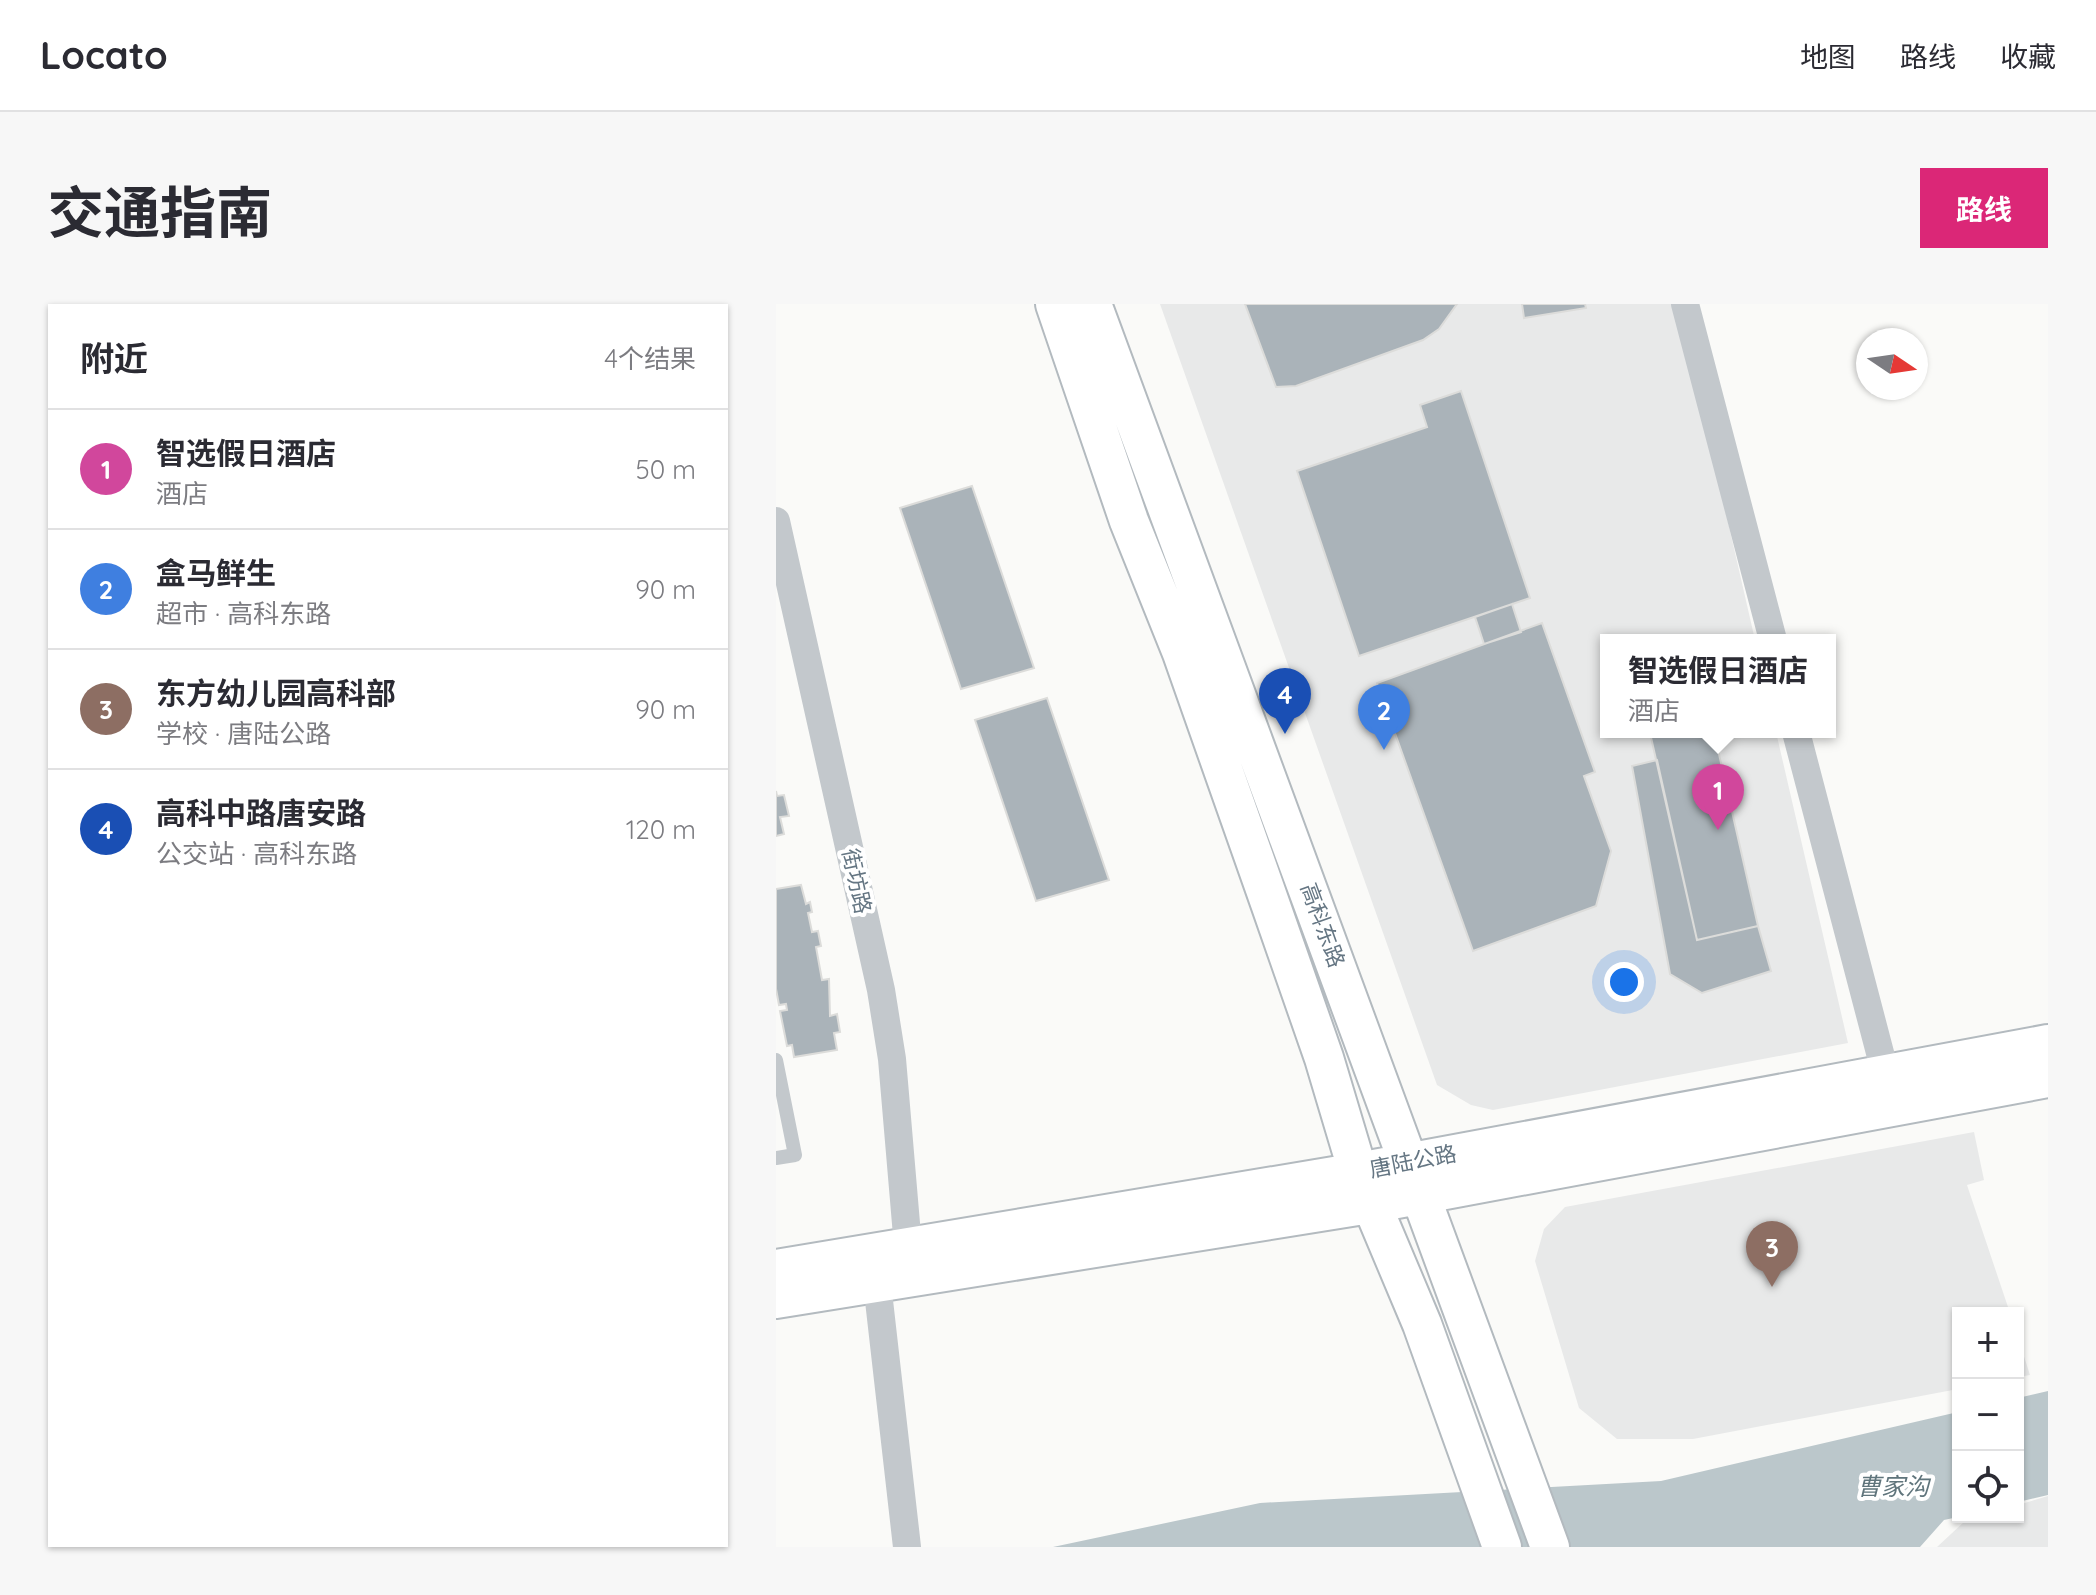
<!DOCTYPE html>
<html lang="zh">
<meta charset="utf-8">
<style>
:root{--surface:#fff;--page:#f7f7f7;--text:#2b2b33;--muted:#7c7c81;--line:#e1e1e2;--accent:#db2777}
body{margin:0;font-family:Quicksand,"Noto Sans SC",sans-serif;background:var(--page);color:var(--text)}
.controls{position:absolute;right:24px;bottom:24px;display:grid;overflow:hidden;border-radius:0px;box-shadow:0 2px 6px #0004}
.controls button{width:72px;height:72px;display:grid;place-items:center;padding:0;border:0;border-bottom:2px solid var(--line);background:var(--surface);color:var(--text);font:40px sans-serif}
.compass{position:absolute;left:1080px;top:24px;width:72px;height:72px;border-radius:50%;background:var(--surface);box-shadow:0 2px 6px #0004;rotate:103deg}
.you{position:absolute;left:848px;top:678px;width:28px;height:28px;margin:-20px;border:6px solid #fff;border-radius:50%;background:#1a73e8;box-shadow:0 0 0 12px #1a73e833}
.badge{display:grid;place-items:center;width:52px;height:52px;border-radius:50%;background:var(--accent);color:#fff;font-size:26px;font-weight:700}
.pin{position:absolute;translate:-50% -66px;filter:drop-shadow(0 2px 4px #0008)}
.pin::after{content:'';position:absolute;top:42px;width:28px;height:24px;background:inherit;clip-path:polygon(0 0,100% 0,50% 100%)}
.popup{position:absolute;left:824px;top:330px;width:236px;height:104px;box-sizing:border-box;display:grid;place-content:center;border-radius:0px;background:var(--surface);filter:drop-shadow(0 2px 6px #0005);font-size:26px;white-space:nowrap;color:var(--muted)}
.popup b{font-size:30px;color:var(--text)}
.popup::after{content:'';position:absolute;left:50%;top:100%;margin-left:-16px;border:16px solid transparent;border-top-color:var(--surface)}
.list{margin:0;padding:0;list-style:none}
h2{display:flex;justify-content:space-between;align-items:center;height:104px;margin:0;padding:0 32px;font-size:34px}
h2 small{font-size:26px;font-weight:400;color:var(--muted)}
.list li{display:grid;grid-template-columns:52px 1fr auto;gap:24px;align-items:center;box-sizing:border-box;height:120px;padding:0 32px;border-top:2px solid var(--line)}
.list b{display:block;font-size:30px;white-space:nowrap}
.list p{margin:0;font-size:26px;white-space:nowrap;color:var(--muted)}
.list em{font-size:26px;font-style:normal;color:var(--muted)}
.icon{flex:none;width:44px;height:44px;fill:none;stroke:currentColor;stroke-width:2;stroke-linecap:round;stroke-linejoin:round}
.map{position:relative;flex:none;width:1272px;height:1243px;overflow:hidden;border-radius:0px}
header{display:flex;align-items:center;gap:48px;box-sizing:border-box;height:112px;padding:0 40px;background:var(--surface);border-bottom:2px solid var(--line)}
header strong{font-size:38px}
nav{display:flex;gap:44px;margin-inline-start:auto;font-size:28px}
.intro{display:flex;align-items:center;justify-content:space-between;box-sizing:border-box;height:192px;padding:0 48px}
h1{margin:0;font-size:56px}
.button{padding:20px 36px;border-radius:0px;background:var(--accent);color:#fff;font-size:28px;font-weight:700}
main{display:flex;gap:48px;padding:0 48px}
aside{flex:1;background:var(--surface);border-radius:0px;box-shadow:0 2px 6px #0004}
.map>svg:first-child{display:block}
</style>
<header>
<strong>Locato</strong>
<nav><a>地图</a><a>路线</a><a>收藏</a></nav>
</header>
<div class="intro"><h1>交通指南</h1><a class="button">路线</a></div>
<main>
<aside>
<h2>附近<small>4个结果</small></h2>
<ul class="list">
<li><span class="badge" style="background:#d1479c">1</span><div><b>智选假日酒店</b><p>酒店</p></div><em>50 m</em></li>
<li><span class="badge" style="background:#3f7fe0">2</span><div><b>盒马鲜生</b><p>超市 · 高科东路</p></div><em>90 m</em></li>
<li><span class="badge" style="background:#8d6e63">3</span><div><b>东方幼儿园高科部</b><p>学校 · 唐陆公路</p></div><em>90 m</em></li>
<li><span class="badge" style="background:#1a4fb4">4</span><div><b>高科中路唐安路</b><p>公交站 · 高科东路</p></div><em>120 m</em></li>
</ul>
</aside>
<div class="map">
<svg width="1272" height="1243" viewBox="0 0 1272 1243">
<rect width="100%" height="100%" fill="#fafaf8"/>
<path fill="#e8e9e9" d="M384 0H902L979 336H830V428H1000L1072 739 717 806 695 801 661 781Z
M1198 828 1208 876 1191 881 1234 1009H1182V1085L917 1135H841L803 1104 759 957 768 925 789 903Z
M1242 1034 1254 1071 1242 1073Z
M1272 1192V1243H1161L1189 1217 1242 1213V1201Z"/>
<path fill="#bbc7cb" d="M1272 1087V1191L1242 1198V1094Z
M1182 1108V1213L1168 1216 1144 1243H277L484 1199 885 1177Z"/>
<path fill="#aab3b9" stroke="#dcdcda" stroke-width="2" d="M469 0H681L663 25 647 36 520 82 500 83Z
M746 0H809L810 4 748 14Z
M685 87 754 294 583 352 521 167 651 123 644 101Z
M196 182 258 364 185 385 124 204Z
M736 300 745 328 708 340 699 313Z
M766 319 819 468 808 472 835 547 820 602 697 647 601 379Z
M271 394 333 576 260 597 199 416Z
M938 428 982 622 921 636 874 429Z
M881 456 921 636 982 622 995 667 926 689 894 670 856 462Z
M0 487 1 492 8 491 13 512 4 513 8 530 0 532Z
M25 581 30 600 34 598 36 608 32 609 36 628 42 627 45 642 40 643 46 676 53 675 54 712 61 710 64 728 58 729 61 746 18 753 16 741 11 742 4 707 11 706 10 700 3 701 0 685V585Z"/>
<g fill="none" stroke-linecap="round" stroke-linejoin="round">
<defs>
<path id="secondary" d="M279 0 353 217 406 349 494 599 548 754 582 868 646 1020 726 1243
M316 0 774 1243
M0 965 582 868 1272 740
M0 995 594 900 1272 774"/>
</defs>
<use href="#secondary" stroke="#b3babf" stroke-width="42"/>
<path stroke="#c3c8cc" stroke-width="14" d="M0 756 19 851 0 854"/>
<path stroke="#c3c8cc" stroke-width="28" d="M909 0 997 336
M0 217 105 686 116 755 132 943
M1020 428 1114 787
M101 979 131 1243"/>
<use href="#secondary" stroke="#fff" stroke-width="38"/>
</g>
<g text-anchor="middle" stroke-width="8" stroke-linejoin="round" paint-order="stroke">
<g font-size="22" fill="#657683" stroke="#fff">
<text transform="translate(81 577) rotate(78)" y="8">街坊路</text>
<text transform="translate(547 621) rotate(70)" y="8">高科东路</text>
<text transform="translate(637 857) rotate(-11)" y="8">唐陆公路</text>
</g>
<g font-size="24" font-style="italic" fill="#60757c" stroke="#fff">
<text x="1117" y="1191">曹家沟</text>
</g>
</g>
</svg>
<div class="controls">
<button>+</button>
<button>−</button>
<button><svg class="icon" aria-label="locate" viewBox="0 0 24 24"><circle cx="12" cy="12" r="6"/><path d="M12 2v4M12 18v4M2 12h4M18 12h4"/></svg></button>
</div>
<svg class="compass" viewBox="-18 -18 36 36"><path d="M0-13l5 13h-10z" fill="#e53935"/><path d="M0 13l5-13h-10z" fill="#7c7c81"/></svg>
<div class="you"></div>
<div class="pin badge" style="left:942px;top:526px;background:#d1479c">1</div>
<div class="popup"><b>智选假日酒店</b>酒店</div>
<div class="pin badge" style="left:608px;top:446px;background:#3f7fe0">2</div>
<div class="pin badge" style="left:996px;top:983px;background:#8d6e63">3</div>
<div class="pin badge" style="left:509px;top:430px;background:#1a4fb4">4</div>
</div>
</main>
